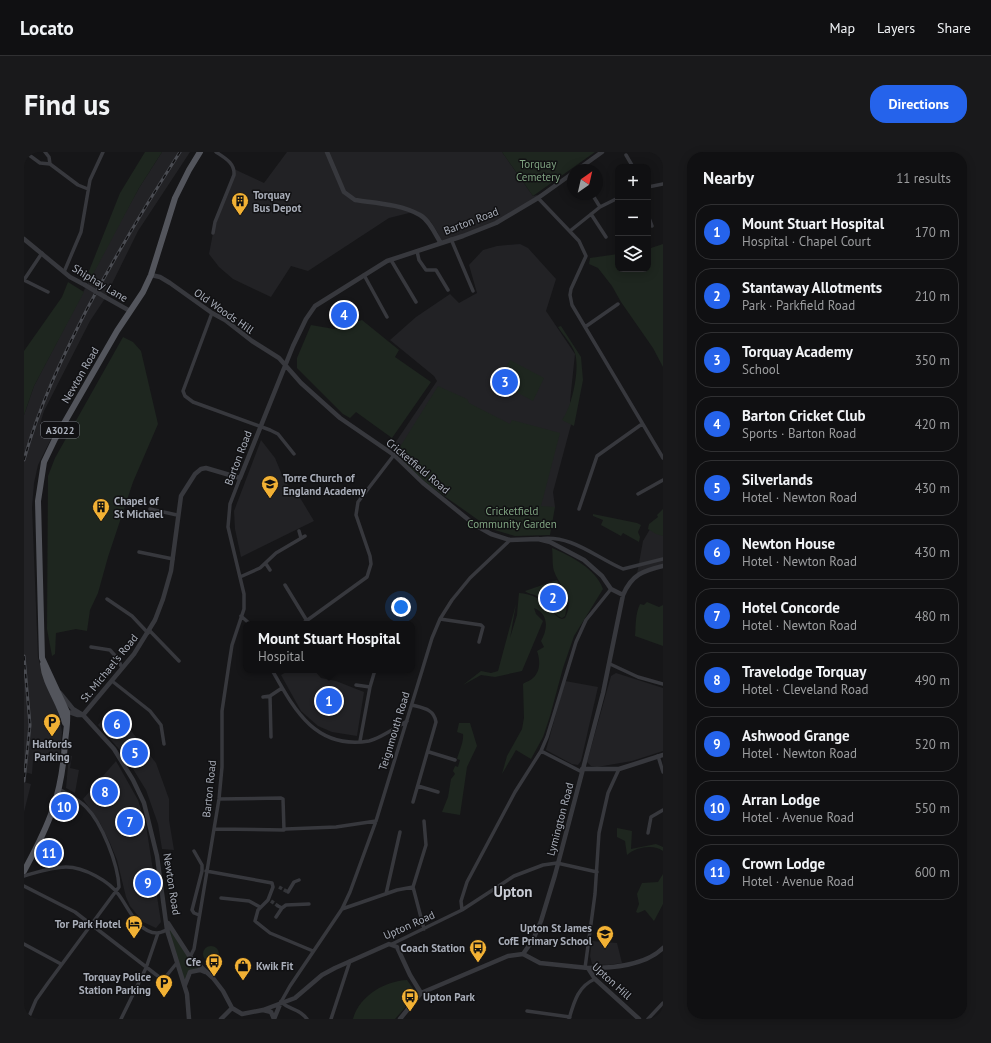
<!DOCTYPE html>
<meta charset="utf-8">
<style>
:root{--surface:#101012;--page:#19191b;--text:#f1f3f6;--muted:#9c9d9f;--line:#303032;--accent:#2563eb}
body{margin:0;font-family:"PT Sans",sans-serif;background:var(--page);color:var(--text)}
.controls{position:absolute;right:12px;top:12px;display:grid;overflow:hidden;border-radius:8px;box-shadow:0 2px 10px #0003}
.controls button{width:36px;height:36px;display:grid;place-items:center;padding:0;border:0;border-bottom:1px solid var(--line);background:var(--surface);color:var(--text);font:20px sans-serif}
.compass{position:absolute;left:543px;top:12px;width:36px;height:36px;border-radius:50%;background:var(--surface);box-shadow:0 2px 10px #0003;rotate:34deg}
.you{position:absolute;left:377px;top:455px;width:14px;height:14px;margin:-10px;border:3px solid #fff;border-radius:50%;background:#1a73e8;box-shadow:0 0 0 6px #1a73e833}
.badge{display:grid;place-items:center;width:26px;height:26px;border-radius:50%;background:var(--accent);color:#fff;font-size:13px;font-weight:700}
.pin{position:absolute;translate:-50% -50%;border:2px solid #fff;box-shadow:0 1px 4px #0006}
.popup{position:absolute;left:219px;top:469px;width:172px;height:52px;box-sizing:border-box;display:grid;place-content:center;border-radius:8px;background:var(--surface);filter:drop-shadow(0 1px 3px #0005);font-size:13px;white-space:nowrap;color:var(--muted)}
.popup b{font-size:15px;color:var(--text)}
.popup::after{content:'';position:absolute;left:50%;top:100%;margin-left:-8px;border:8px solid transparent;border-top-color:var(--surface)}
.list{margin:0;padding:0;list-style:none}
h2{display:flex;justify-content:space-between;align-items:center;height:52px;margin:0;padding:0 16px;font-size:17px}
h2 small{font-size:13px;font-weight:400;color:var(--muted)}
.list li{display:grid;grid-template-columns:26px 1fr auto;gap:12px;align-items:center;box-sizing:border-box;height:56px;margin:0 8px 8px;padding:0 8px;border:1px solid var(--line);border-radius:16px}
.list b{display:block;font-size:15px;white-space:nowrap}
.list p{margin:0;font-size:13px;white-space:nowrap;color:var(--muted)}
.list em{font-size:13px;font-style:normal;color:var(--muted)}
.icon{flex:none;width:22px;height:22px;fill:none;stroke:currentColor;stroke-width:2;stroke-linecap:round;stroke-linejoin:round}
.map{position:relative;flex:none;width:639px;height:867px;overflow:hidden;border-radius:16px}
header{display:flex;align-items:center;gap:24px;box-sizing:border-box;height:56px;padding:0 20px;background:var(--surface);border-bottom:1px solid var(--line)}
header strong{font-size:19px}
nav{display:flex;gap:22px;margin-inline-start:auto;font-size:14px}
.intro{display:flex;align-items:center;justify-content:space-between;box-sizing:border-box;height:96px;padding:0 24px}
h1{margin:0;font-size:28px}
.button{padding:10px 18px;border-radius:16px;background:var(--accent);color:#fff;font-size:14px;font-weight:700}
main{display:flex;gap:24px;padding:0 24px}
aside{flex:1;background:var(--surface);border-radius:16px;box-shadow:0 2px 10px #0003}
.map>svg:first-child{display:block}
</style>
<header>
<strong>Locato</strong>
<nav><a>Map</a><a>Layers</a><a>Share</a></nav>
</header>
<div class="intro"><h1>Find us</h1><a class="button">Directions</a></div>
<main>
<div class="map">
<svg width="639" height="867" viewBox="0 0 639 867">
<rect width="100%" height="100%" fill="#161618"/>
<path fill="#222225" d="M138 0H166L114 79 80 148 66 169 20 259 16 272 32 277 14 313 10 331 8 355 14 505 23 536 35 560 38 580 35 610 9 608 8 622 0 620V263L10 234 90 81 115 36Z
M263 0H478L509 44 521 41 472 71 416 90 414 81 407 70 393 59 365 66 284 119 267 114 247 145 209 127 195 115 185 102 189 81 210 17 240 31Z
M496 92 504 96 532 127 522 159 551 202 546 249 548 269 529 340 531 355H517L370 303 369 294 413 229 410 224 366 188 392 165 426 142 435 151 453 141 445 113 459 98 473 94Z
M237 288 251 306 261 330 275 344 290 369 217 405 211 377 210 359Z
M639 364V414L613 422 619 389 629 372Z
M266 518H290L297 526 312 529 340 540 333 584 308 580 294 574 277 559 257 523Z
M592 521 639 536V599L608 609 573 615 567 614 563 610 587 524Z
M541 529 574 535 557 609 554 613 548 612 522 598Z
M91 558 132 611 145 647V668L150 698 138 697 134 672 122 638 101 604 74 573 86 559 88 561Z
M45 603 48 604 46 616 55 618 51 641 42 636Z
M92 609 114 648 122 673 137 770 132 776 119 770 106 754 102 745 93 708 86 691 76 671 59 647Z
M0 630 7 632 0 660Z
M568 789 593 791 598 811 584 813 568 812 566 804Z"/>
<path fill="#1e261f" d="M121 0H138L115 36 65 130 61 129 96 41Z
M478 0H571L509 44Z
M639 92V215L629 196 597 150 588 134 574 116 565 112 566 106 594 102V117H624V97Z
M44 130 60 140 10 234 0 263V199L38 145Z
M338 168 375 198 371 205 407 230 368 286 332 260 326 266 319 262 273 216V206L287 173 310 177Z
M537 174 557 205 559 228 550 274 538 268C548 255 556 217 551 201 548 192 539 183 534 175Z
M99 185 109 190 117 199 134 272 109 330 84 405 74 441 66 458 63 479 52 477 32 481 31 502 28 504 23 477 24 324 31 306Z
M486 208 520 226 509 249 474 230Z
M414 234 443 247 445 251 486 272 488 268 536 281 517 354 531 355 526 383 491 384 467 377 406 334 371 303Z
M639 357V384L632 382 624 377 625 372 634 365 633 363Z
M569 362 613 371 617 373 614 380 616 385 615 390 599 381 597 384 577 373 579 368 569 364Z
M528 396C547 404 572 417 579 437L550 484 539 516 526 564 519 585 507 607 492 598 478 622 483 604 498 577 500 566 499 532C501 530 506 529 509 526 517 519 516 507 513 499L520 495 517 489C524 477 525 462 510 456L512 462 519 469 498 519 471 525 457 523 439 533 457 519 467 521 474 519 492 452 486 486 493 463 495 441C508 442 518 447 526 457 530 461 532 465 538 467L541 466C552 443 536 437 530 419 528 413 529 403 528 396Z
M533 428 544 449 541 464 538 466C528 462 523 450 513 444 509 442 504 442 501 439Z
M623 450 635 455 639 453V494L611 484C612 472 611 463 616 452L620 453Z
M435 571H446L453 594 443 615 436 663 418 660 424 645 427 627 431 622 429 619 431 614 434 615 436 608 433 607C435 600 440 589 439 582L433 580Z
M593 676 608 679 607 697 632 692 639 695V699C630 692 612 695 603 703L601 689 593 685Z
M639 722V752L630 769 621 758 614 761 612 760 615 752 613 742 618 731 634 730Z
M142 768 154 789 183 820 168 819 161 833Z
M179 802a8 8 0 1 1 16 0a8 8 0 1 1-16 0Z
M383 828 393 842 371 867H329C335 844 361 829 383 828Z"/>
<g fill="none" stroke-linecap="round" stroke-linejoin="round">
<path stroke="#333438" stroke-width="3.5" stroke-dasharray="3.5 2" stroke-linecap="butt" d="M255 735 264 740
M247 749 254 754"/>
<path stroke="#37383d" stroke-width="3.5" d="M1 0 16 11 26 12
M21 0 25 5 26 12 54 33 64 37
M602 3 609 15
M624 35 639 32
M568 42 576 55
M514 46 555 89 562 104 547 137 546 143 548 153 639 306
M567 62 582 85
M624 63 628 74
M546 79 576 55 594 46
M189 81 191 70 210 23C211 11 201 6 192 0
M427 87 449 139
M393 99 395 108 402 118H412L424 138
M367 108 392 150
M40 120 57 80 66 28 79 0
M340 123 363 165
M0 128 18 101
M0 128 24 140
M188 161 159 239 161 244 169 250 246 278 254 282 270 302
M561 175 594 152
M614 342 639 328
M126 357 153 363
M555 357 573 304 618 272
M275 379 277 386
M515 387C547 382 571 405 599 417L639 407
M115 400 149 407
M242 412 246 418
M216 425 236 416 252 401 281 384
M261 433 283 469
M83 447 108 464 124 481
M217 464 226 472
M416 467 457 473 459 475 455 490
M278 472 343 425 347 412 346 404 332 363 334 350 370 303
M125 478 155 509
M67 495 86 498 94 507 98 516
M586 512 614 525 639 532
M248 518C270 557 291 598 345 589 355 587 373 575 383 569
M88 529 126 559 137 573 140 592
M332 533 346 535
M239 545 246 544
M388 553C399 556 410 557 412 570L389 650
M247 585 246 544 258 536
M336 589 346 535 351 518
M517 599 558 620
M405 600 431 608
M634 604 639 620
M394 634 414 640
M190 677 260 678 259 647 257 646 195 647
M262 677 312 675 352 669
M624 681 627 665 639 658
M170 699 178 713V719L168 758 170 761 175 763
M182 719 248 731 249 735 244 748 234 758 231 769 246 781 289 799
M0 724C14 720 28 715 42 715 60 715 85 729 95 743 104 755 114 781 133 781 137 781 142 778 145 777
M0 734 51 760 139 828 152 812
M389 735 400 777
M264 740 270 730 275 728
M362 742 376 680
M197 746 225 749 236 755
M254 754 258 756 262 753 285 752
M318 757 373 738 389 735 402 693 400 669
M438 758 437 749 443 730 491 640 517 599 523 585 552 490 562 468 587 437
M252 765 258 756
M0 792 37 812
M368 792 438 758 490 724 519 713 533 711 573 720
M166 805 170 797 195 647 198 615V559L205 512 208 493 220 457V442L204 375 206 352 216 326
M561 816 571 742 575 681 584 641 595 617
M503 859 546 865
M4 867 12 848 24 831 95 735C94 712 78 671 62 655 54 647 44 643 35 637
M97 867 122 816 134 781
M283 867C275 856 267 859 257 850L266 834 318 757 326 740 352 669 408 486 416 467 428 448 446 426 486 388
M307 867 326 809
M545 867C550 850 554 834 571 827
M624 867 639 851"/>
<path stroke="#37383d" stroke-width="4.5" d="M303 0 320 40 331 48C351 51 377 52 396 63 405 68 411 81 416 90
M553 18 578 0
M0 87 46 125 61 133
M127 123 136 125 146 131 188 161 201 168 228 189 255 206 277 231 316 266 370 303 399 331 451 373 467 382 486 388 514 387 526 390 560 408 578 424 587 437 599 443
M81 145 106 159
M36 541 49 557 59 563 90 597 109 628 120 651 133 704 143 778 163 842 165 867
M42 559 53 563H59
M59 563 110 502 131 468 139 447 147 419 157 344 171 322 177 317 182 316 216 326 269 194 282 167 291 154 363 109 439 84 472 71 514 46 549 21
M558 617H595L639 603
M144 771 166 805 189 826 199 839 208 856 218 862 239 858 271 846 298 823 311 816 365 792 373 795 386 823 397 841
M499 802 509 788 517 769 531 723 579 541 599 443C608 422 619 419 639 414
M499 802 516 811 564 816 571 827 615 867
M564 816C588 816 621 814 639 796
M161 833 166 820 176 818 181 820
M239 858 247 860 250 867
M197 867 208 856
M250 867 257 850
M376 867 397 841 484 804 499 802"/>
<path stroke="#53555c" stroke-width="6" d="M19 512C21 533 36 550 41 571
M0 719C25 673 38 644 41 590 42 580 44 570 43 560L18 506 14 349 20 310 31 287 93 179 119 140 127 123 151 46 165 18 176 0"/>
<defs>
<path id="rail" d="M0 308C15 254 38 206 63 157 92 103 123 51 156 0
M0 504 6 573 0 629"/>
</defs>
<use href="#rail" stroke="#4a4c52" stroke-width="3"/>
<use href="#rail" stroke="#111113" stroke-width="1.5" stroke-dasharray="4.5" stroke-linecap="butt"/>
<path stroke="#37383d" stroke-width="4.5" d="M61 133 81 145"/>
</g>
<defs>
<symbol id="building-pin" viewBox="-11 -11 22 30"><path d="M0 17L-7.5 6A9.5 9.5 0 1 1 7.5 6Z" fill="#f2b134" stroke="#111113"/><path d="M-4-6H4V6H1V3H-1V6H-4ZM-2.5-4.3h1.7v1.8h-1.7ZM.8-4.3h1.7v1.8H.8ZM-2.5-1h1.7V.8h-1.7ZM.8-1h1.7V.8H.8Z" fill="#111"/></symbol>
<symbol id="school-pin" viewBox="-11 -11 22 30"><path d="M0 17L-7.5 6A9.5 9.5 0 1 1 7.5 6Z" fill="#f2b134" stroke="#111113"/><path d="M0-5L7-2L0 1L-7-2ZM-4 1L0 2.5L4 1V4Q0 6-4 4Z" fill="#111"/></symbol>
<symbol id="parking-pin" viewBox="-11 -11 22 30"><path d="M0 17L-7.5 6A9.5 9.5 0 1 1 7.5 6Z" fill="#f2b134" stroke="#111113"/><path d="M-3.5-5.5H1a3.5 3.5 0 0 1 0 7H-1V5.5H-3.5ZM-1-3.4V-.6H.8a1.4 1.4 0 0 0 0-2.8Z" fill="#111"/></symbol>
<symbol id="hotel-pin" viewBox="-11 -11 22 30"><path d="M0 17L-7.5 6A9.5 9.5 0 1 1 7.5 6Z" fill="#f2b134" stroke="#111113"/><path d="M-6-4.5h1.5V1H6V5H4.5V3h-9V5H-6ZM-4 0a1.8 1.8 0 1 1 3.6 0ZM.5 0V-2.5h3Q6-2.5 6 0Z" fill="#111"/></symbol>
<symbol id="bus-pin" viewBox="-11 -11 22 30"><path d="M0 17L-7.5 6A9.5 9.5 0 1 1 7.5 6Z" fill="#f2b134" stroke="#111113"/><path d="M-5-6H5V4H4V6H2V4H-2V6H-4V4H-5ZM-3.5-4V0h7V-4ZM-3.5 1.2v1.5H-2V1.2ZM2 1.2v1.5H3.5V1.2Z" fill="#111"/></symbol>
<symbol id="shop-pin" viewBox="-11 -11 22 30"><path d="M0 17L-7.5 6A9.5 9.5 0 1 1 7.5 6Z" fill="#f2b134" stroke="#111113"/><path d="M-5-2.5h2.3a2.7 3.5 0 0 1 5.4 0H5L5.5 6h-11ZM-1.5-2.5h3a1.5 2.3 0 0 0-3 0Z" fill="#111"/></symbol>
</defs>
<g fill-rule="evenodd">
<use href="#building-pin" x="206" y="39" width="20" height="27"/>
<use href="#school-pin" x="236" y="322" width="20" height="27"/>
<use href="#building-pin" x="67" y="345" width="20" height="27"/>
<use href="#parking-pin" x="18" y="560" width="20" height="27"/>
<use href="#hotel-pin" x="100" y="762" width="20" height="27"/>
<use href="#school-pin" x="571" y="772" width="20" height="27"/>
<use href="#bus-pin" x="444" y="786" width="20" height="27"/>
<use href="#bus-pin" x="180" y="800" width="20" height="27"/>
<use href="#shop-pin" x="209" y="804" width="20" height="27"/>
<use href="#parking-pin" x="130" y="821" width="20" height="27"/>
<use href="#bus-pin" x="376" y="835" width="20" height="27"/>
</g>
<g text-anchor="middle" stroke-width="3" stroke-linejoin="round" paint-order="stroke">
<rect fill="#111113" stroke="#7b7e86" stroke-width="1" x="17" y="270" width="38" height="16" rx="3"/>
<g font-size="10" font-weight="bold" fill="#a8adb8">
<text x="36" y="282">A3022</text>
</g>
<g font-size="11" fill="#7fa381" stroke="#111113">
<text x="514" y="16">Torquay<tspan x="514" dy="13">Cemetery</tspan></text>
<text x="488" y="363">Cricketfield<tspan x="488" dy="13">Community Garden</tspan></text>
</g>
<g font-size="11" font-weight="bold" fill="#a8adb8" stroke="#111113" text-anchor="start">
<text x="229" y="47">Torquay<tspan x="229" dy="13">Bus Depot</tspan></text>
<text x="259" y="330">Torre Church of<tspan x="259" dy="13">England Academy</tspan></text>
<text x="90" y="353">Chapel of<tspan x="90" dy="13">St Michael</tspan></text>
<text x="28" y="596" text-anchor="middle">Halfords<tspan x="28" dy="13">Parking</tspan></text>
<text x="97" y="776" text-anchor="end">Tor Park Hotel</text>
<text x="568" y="780" text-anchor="end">Upton St James<tspan x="568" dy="13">CofE Primary School</tspan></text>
<text x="441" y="800" text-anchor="end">Coach Station</text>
<text x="177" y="814" text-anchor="end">Cfe</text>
<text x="232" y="818">Kwik Fit</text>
<text x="127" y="829" text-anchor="end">Torquay Police<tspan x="127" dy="13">Station Parking</tspan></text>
<text x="399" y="849">Upton Park</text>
</g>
<g font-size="11" fill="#a8adb8" stroke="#111113">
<text transform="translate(447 69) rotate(-21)" y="4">Barton Road</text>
<text transform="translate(76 131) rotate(31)" y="4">Shiphay Lane</text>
<text transform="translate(200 159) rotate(35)" y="4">Old Woods Hill</text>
<text transform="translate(56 223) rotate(-60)" y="4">Newton Road</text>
<text transform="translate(214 306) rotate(-69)" y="4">Barton Road</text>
<text transform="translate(394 314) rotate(40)" y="4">Cricketfield Road</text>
<text transform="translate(85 516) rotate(-51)" y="4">St. Michael's Road</text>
<text transform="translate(370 579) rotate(-73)" y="4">Teignmouth Road</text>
<text transform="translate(185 637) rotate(-84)" y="4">Barton Road</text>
<text transform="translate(536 667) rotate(-75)" y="4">Lymington Road</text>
<text transform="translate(148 732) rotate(81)" y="4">Newton Road</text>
<text transform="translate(385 773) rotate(-24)" y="4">Upton Road</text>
<text transform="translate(588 829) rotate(42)" y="4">Upton Hill</text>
</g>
<g font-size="15" font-weight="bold" fill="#c9ccd4" stroke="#111113">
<text x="489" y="745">Upton</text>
</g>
</g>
</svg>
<div class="controls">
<button>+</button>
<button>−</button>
<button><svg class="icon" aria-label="layers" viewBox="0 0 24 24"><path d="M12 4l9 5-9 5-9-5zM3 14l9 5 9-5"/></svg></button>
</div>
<svg class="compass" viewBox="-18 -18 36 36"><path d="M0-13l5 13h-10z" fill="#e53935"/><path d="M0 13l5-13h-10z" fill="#9c9d9f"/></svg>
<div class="you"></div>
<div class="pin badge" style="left:305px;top:549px">1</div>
<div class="popup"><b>Mount Stuart Hospital</b>Hospital</div>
<div class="pin badge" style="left:529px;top:446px">2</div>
<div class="pin badge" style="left:481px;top:230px">3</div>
<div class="pin badge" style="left:320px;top:163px">4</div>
<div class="pin badge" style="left:111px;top:601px">5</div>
<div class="pin badge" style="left:93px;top:572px">6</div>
<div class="pin badge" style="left:106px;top:670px">7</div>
<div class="pin badge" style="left:81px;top:640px">8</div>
<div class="pin badge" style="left:124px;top:731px">9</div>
<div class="pin badge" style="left:40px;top:655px">10</div>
<div class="pin badge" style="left:25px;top:701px">11</div>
</div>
<aside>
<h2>Nearby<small>11 results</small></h2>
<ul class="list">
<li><span class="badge">1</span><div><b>Mount Stuart Hospital</b><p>Hospital · Chapel Court</p></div><em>170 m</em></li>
<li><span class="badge">2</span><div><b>Stantaway Allotments</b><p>Park · Parkfield Road</p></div><em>210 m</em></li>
<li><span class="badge">3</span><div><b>Torquay Academy</b><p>School</p></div><em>350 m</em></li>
<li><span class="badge">4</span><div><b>Barton Cricket Club</b><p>Sports · Barton Road</p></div><em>420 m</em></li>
<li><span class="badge">5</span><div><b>Silverlands</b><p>Hotel · Newton Road</p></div><em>430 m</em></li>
<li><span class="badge">6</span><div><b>Newton House</b><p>Hotel · Newton Road</p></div><em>430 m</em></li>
<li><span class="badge">7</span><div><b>Hotel Concorde</b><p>Hotel · Newton Road</p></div><em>480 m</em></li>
<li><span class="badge">8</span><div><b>Travelodge Torquay</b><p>Hotel · Cleveland Road</p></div><em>490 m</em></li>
<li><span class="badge">9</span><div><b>Ashwood Grange</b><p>Hotel · Newton Road</p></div><em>520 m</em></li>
<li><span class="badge">10</span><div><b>Arran Lodge</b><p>Hotel · Avenue Road</p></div><em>550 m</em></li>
<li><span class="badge">11</span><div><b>Crown Lodge</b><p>Hotel · Avenue Road</p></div><em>600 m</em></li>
</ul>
</aside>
</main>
